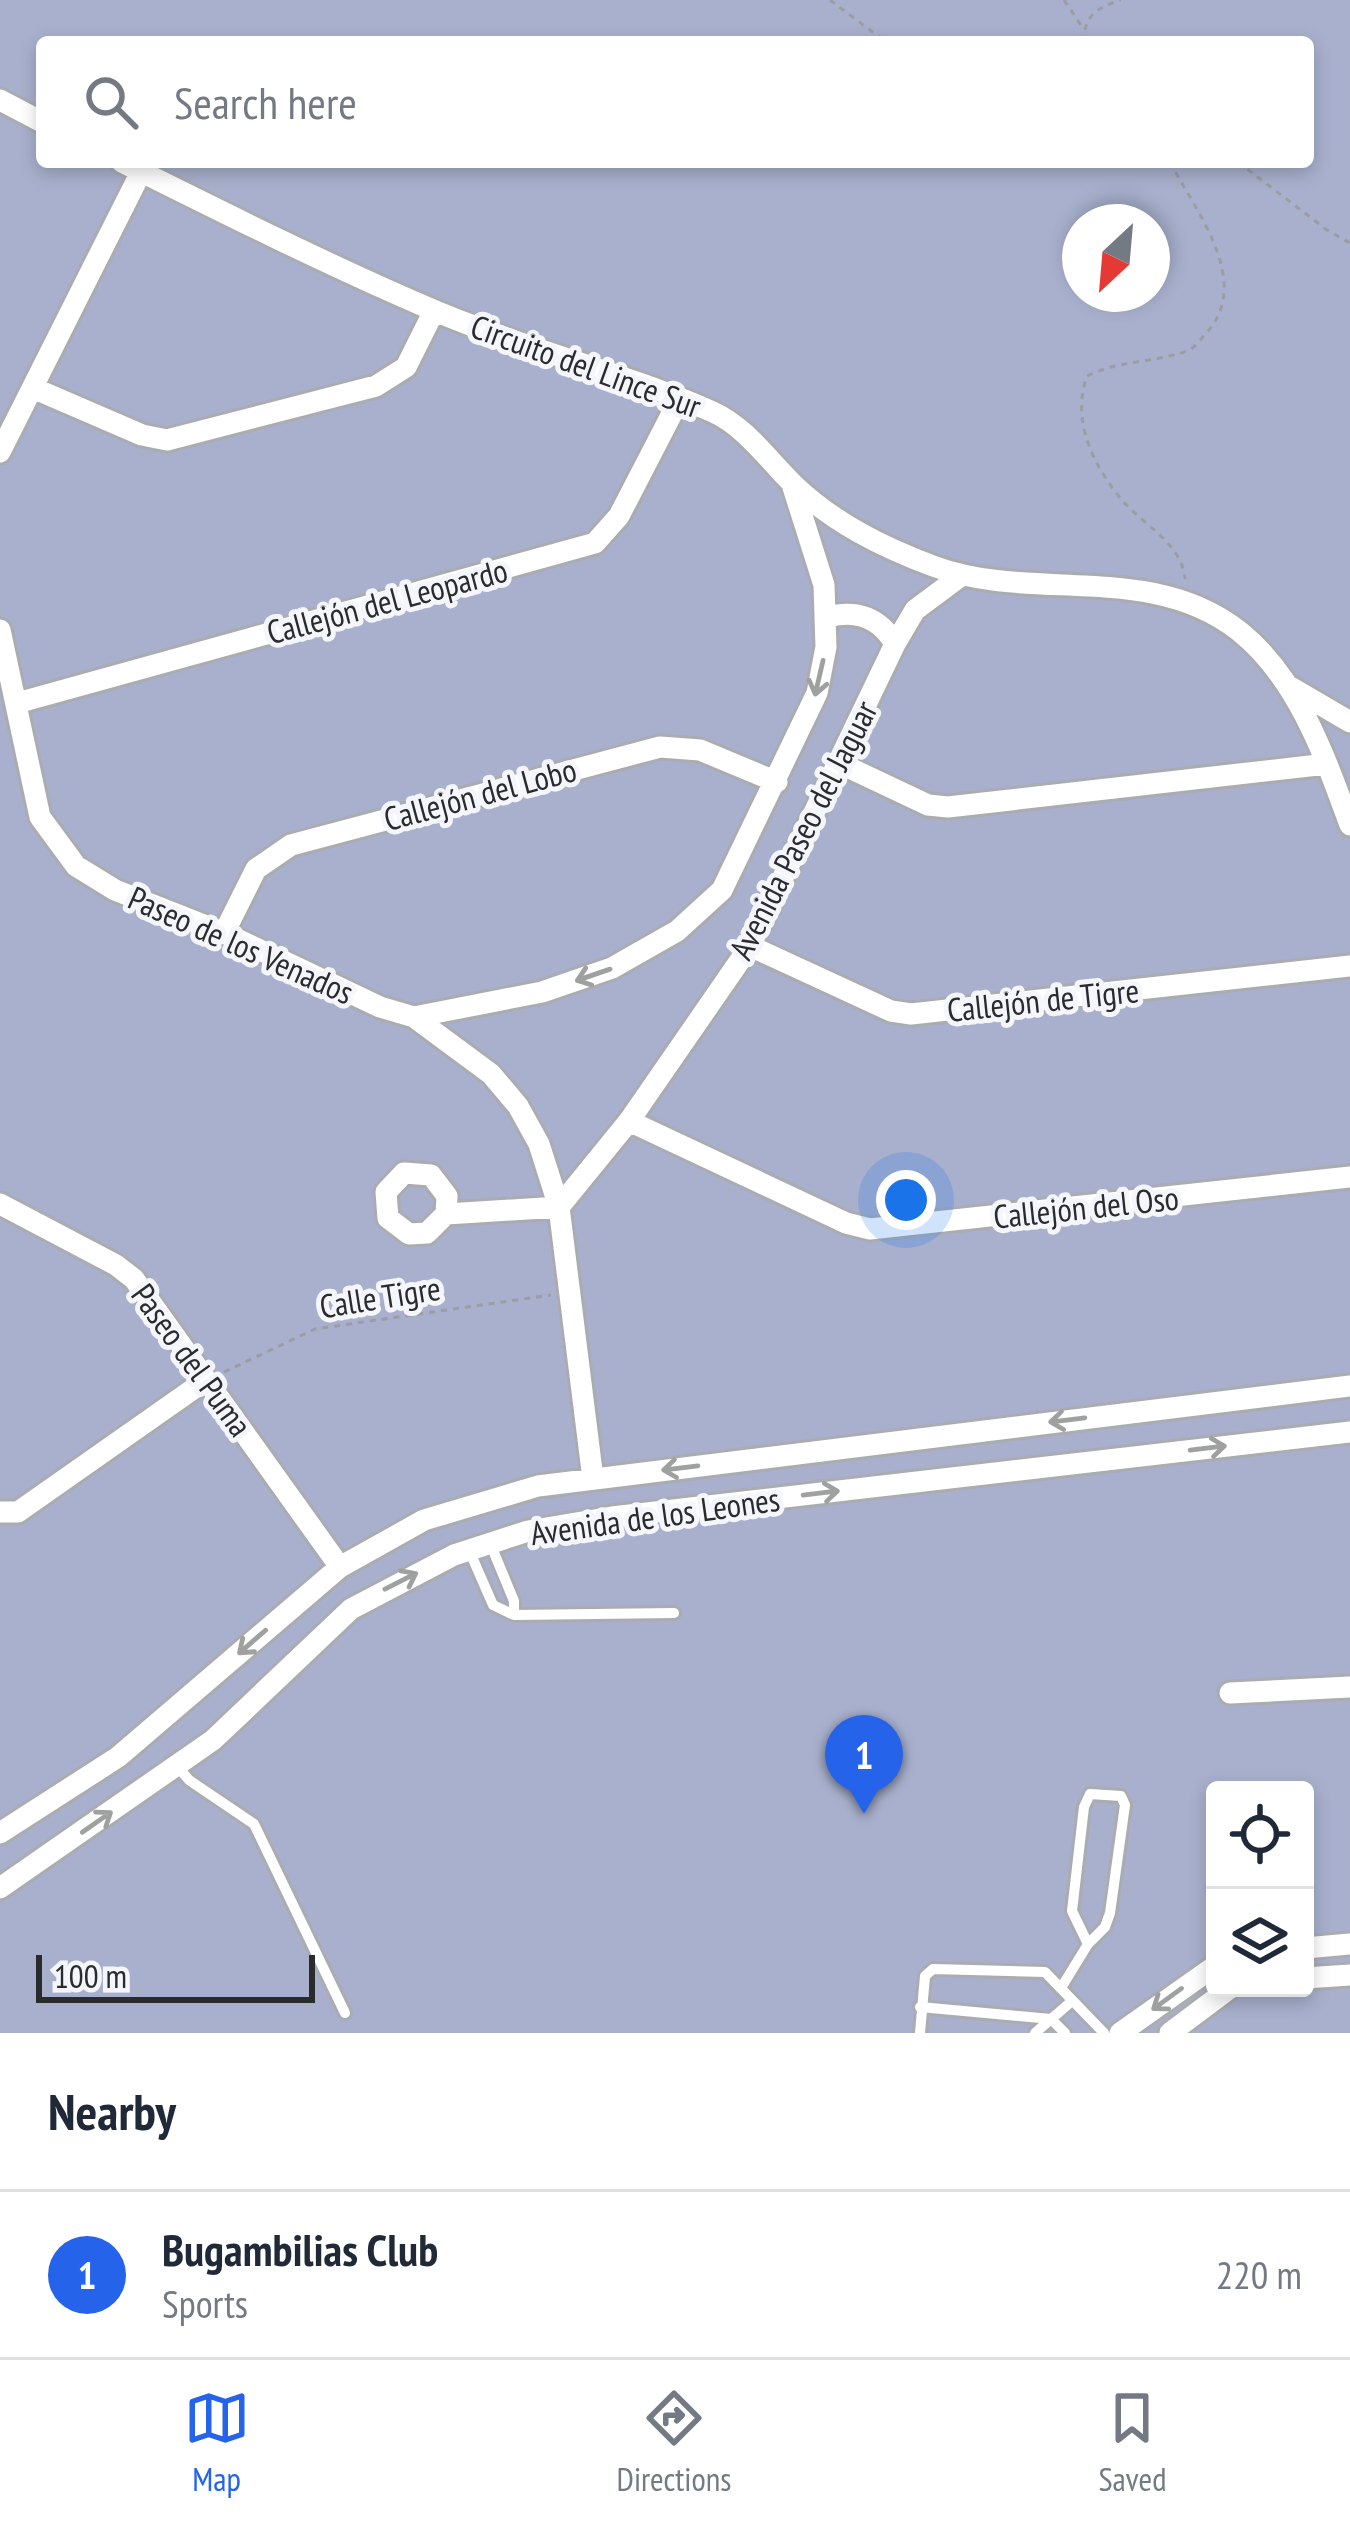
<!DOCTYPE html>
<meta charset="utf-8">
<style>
:root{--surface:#fff;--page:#f2f2f3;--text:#1f2937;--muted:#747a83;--line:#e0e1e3;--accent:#2563eb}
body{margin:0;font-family:"PT Sans Narrow",sans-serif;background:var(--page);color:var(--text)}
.controls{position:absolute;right:36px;bottom:36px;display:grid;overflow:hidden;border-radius:12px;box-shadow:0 6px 18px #0003}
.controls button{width:108px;height:108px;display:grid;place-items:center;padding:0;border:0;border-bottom:3px solid var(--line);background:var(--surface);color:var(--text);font:60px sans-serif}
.compass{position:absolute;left:1062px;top:204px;width:108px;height:108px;border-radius:50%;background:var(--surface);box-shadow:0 6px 18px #0003;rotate:206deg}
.scale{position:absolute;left:36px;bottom:30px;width:279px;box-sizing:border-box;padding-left:12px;border:6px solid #2a2b2d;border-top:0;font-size:33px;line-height:42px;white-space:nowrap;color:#2a2b2d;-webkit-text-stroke:9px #f4f6fc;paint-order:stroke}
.you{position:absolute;left:906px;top:1200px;width:42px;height:42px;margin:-30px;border:9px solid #fff;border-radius:50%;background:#1a73e8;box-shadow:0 0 0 18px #1a73e833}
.badge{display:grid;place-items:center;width:78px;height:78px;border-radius:50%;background:var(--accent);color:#fff;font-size:39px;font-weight:700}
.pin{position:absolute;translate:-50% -99px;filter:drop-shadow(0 3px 6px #0008)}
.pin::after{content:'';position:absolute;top:63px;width:42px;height:36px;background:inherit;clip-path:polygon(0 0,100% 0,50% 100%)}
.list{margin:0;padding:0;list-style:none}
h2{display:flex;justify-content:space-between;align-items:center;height:156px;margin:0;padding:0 48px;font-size:51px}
h2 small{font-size:39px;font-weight:400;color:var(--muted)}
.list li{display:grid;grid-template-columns:78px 1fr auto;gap:36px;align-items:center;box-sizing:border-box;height:168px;padding:0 48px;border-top:3px solid var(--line)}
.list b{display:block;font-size:45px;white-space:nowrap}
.list p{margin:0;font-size:39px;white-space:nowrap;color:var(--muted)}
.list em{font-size:39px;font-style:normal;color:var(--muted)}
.icon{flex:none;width:66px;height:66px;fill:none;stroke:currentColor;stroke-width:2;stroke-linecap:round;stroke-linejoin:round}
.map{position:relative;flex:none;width:1350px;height:2033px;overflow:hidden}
.search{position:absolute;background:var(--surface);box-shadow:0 6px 18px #0003;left:36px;right:36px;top:36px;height:132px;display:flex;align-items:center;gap:30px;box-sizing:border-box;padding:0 42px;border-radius:12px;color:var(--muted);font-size:45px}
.sheet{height:324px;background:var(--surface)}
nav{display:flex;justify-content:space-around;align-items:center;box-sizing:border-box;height:168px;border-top:3px solid var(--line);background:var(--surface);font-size:33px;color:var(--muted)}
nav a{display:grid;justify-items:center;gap:6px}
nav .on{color:var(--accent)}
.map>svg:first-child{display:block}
</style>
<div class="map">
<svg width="1350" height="2033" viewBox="0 0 1350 2033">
<rect width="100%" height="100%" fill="#f4f6fc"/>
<path fill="#a8b0cd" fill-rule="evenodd" d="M0 0H1350V2033H0ZM42 42H1308V162H42ZM1080 222H1152V294H1080ZM1215 1790H1305V1988H1215Z"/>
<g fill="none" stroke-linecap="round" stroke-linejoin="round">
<defs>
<path id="lane" d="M490 1543 514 1601V1615
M469 1550 493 1605 514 1615 674 1613
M177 1766 189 1780 254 1824 345 2013
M1061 1988 1088 1944 1105 1927 1110 1913 1125 1805 1121 1796 1090 1794 1084 1807 1072 1911 1088 1944
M920 2007 1051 2019 1065 2033
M920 2033 925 1976 933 1969 1045 1972 1104 2033
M1035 2033 1072 2001"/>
<path id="street" d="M0 100 42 122
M122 162C224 213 328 265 433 310 524 349 622 372 713 412 746 427 769 461 794 485 834 523 882 547 933 566 1032 603 1150 561 1239 631 1298 678 1325 757 1350 825
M33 388 142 435 167 440 376 386 406 367 434 311
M0 452 141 172
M828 617C857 609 880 618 895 644
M0 630 40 817 76 866 115 890 224 933 380 1007 414 1017 491 1074 518 1106 539 1144 559 1207 593 1479
M1287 685 1350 722
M17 703 595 543 619 516 679 400
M839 763 928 805 948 807 1327 764
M224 933 256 869 291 845 660 747 700 750 777 782
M750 946 891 1011 911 1014 1350 966
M414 1017 542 992 612 968 677 931 722 890 817 693 826 647 824 585 792 484
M629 1121 846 1223 870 1229 1350 1177
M0 1204 116 1265 134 1279 340 1567
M559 1207 629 1121 750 946 895 644 915 610 962 575
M446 1214 447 1196 431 1175 404 1173 386 1192 388 1218 409 1234 427 1233 446 1214 559 1207
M0 1512H18L206 1380
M1230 1693 1350 1687
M0 1833 118 1757 340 1567 424 1520 538 1486 1350 1386
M0 1888 213 1740 351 1609 454 1555 528 1531 612 1517 1350 1432
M1305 1948 1350 1944
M1305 1978 1350 1975
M1120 2033 1215 1966
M1170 2033 1230 1988"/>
</defs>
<use href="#lane" stroke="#aaacb2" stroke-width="16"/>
<use href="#street" stroke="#aaacb2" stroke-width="27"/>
<path stroke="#9c9da2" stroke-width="3" stroke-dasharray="6 6" stroke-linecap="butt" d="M830 0 886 42
M1064 0 1083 28
M1084 42C1083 16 1098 7 1121 0
M1170 162C1195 210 1253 282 1207 332 1201 339 1195 348 1187 351 1154 363 1119 360 1087 376 1071 420 1093 465 1121 499 1144 526 1182 543 1185 579
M1238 162 1327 230 1350 243
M224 1372 315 1329 551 1295"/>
<use href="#lane" stroke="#fff" stroke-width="10"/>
<use href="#street" stroke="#fff" stroke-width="21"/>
</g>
<defs><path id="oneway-shaft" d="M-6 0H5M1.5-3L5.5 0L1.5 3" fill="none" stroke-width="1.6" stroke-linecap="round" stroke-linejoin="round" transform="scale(3)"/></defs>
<g stroke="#9fa0a0">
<use href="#oneway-shaft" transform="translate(819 678) rotate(103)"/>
<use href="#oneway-shaft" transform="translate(593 975) rotate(161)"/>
<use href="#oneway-shaft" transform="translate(1067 1420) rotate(173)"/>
<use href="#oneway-shaft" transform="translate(1208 1448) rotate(-7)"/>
<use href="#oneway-shaft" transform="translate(680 1468) rotate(173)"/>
<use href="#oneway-shaft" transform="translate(821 1493) rotate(-7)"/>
<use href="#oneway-shaft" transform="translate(401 1581) rotate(-27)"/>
<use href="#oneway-shaft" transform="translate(252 1642) rotate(139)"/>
<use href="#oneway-shaft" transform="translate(97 1822) rotate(-35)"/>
<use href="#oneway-shaft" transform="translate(1167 1999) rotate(144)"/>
</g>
<g text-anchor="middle" stroke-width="10" stroke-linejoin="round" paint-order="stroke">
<g font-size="33" fill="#2a2b2d" stroke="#f4f6fc">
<text transform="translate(586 366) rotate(20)" y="12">Circuito del Lince Sur</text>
<text transform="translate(387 601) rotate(-15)" y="12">Callejón del Leopardo</text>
<text transform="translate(480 794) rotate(-15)" y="12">Callejón del Lobo</text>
<text transform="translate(803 830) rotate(-63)" y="12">Avenida Paseo del Jaguar</text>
<text transform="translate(241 945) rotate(24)" y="12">Paseo de los Venados</text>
<text transform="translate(1043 1000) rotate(-6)" y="12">Callejón de Tigre</text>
<text transform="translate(1086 1207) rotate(-6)" y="12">Callejón del Oso</text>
<text transform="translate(380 1297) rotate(-9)" y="12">Calle Tigre</text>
<text transform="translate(192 1360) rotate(54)" y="12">Paseo del Puma</text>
<text transform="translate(655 1516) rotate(-8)" y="12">Avenida de los Leones</text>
</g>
</g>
</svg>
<div class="controls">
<button><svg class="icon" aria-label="locate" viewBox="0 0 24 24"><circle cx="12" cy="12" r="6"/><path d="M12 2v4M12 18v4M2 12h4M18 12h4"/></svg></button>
<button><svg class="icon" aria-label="layers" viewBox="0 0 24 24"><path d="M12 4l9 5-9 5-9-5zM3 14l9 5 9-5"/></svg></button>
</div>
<svg class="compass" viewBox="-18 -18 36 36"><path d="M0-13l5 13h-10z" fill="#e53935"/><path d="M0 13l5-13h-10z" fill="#747a83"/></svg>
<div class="scale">100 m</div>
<div class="you"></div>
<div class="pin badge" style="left:864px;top:1814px">1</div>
<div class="search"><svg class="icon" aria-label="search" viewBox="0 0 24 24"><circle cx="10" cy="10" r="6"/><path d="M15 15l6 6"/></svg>Search here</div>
</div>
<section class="sheet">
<h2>Nearby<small></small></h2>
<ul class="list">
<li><span class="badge">1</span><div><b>Bugambilias Club</b><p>Sports</p></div><em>220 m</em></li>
</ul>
</section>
<nav>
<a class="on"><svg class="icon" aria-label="map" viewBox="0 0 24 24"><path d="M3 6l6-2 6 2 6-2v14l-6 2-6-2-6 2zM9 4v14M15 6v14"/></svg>Map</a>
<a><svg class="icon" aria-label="directions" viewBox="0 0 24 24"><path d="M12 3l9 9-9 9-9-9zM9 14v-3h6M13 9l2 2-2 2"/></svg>Directions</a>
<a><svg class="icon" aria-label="saved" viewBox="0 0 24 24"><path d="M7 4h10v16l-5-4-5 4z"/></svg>Saved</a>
</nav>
